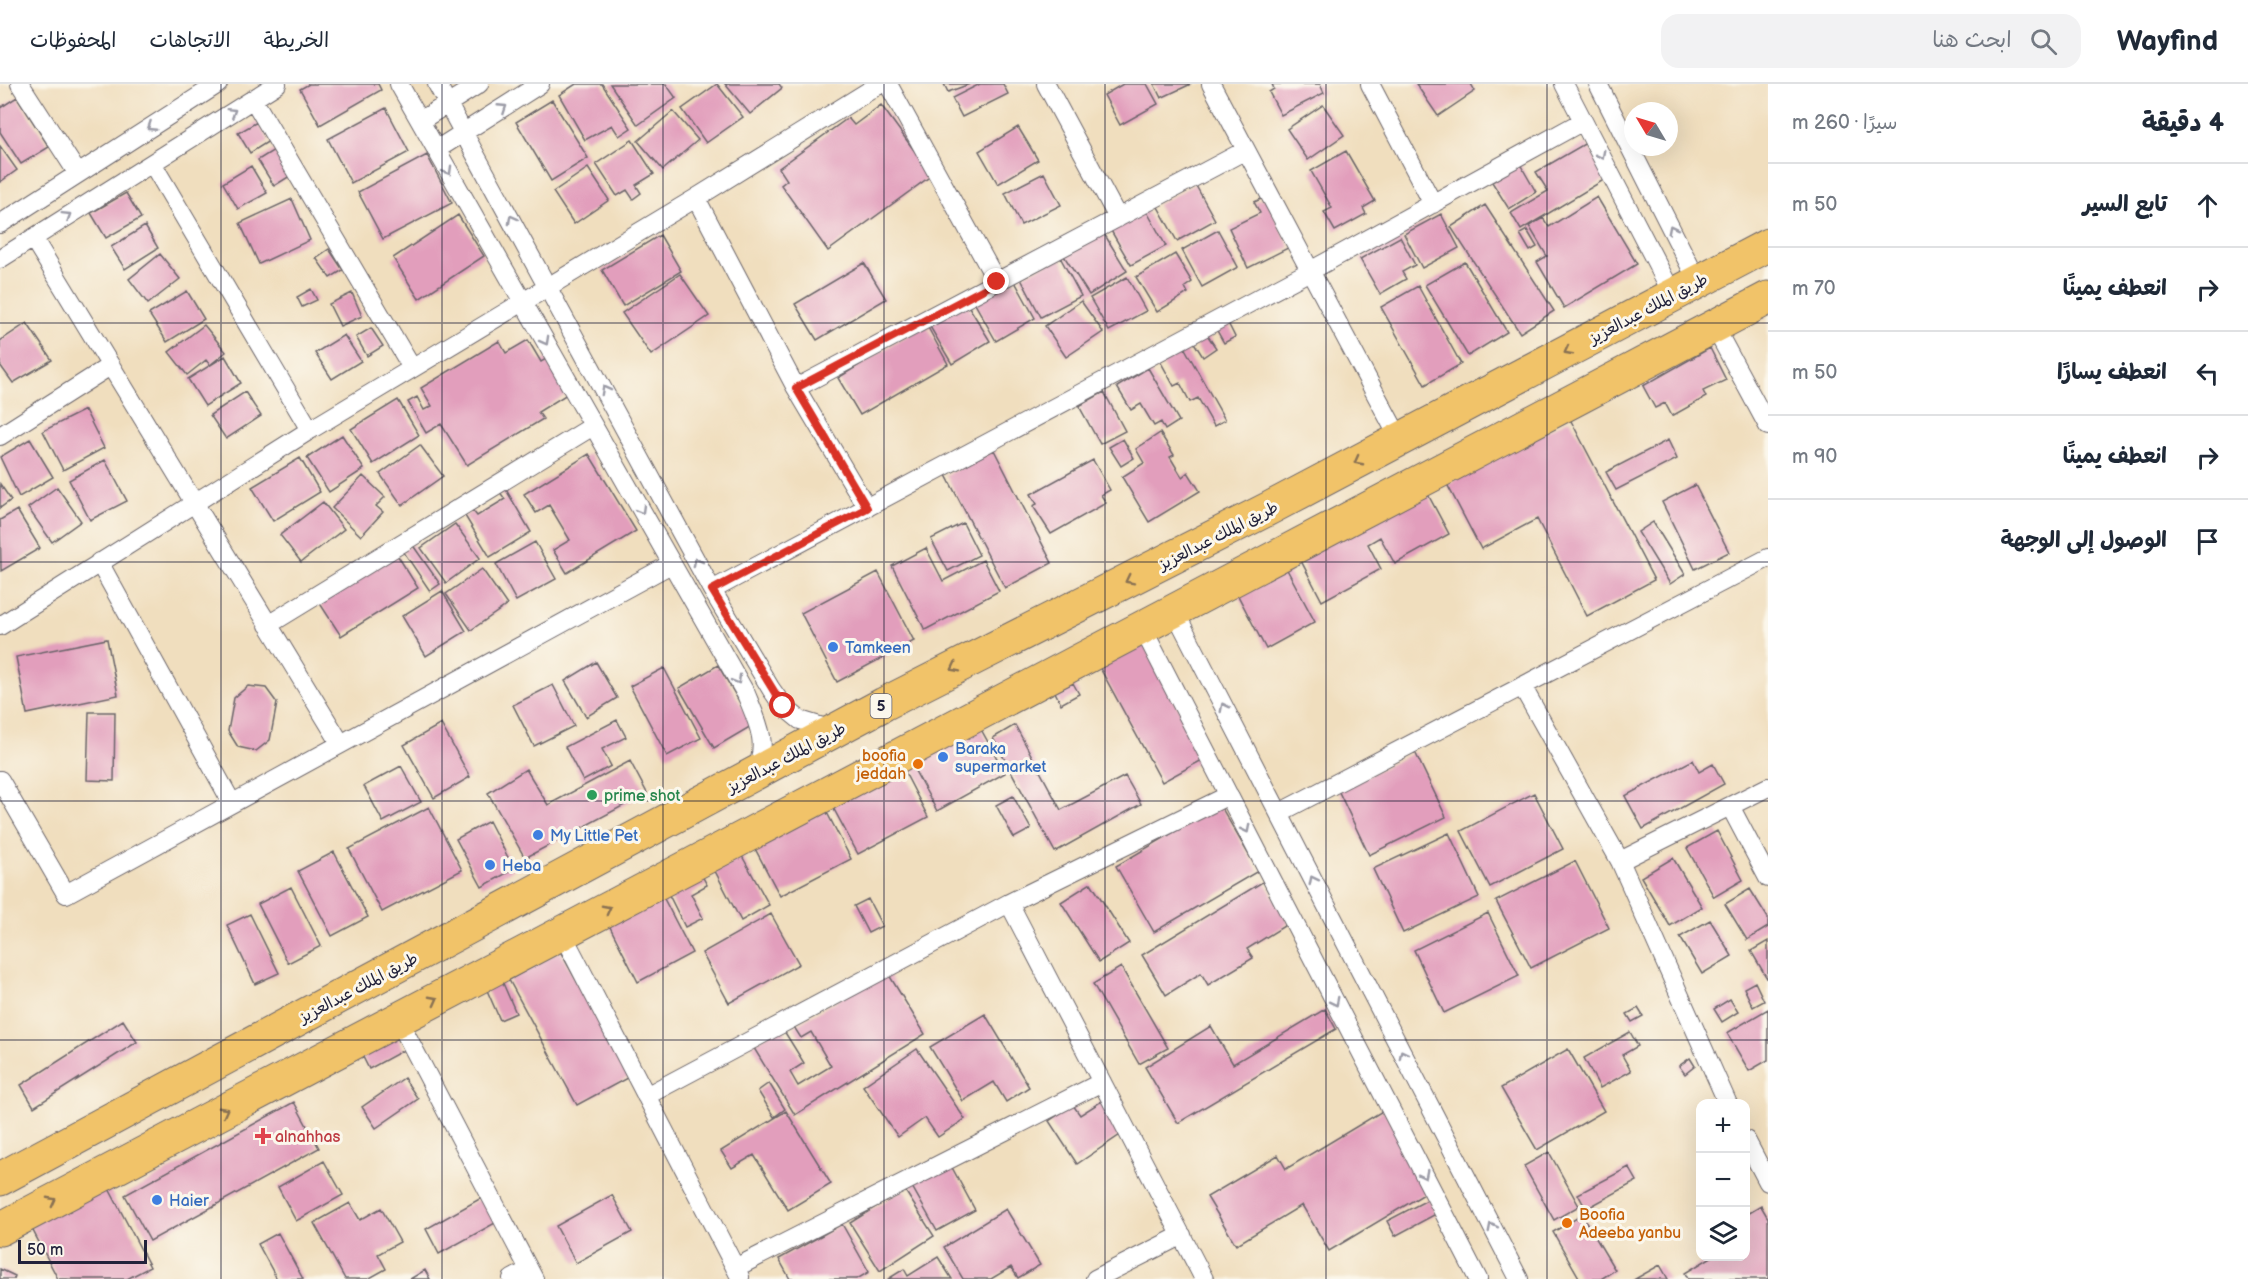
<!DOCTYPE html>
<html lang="ar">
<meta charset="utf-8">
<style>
:root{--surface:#fff;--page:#f2f2f3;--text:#1f2937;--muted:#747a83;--line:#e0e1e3}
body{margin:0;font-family:"Balsamiq Sans","Playpen Sans Arabic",sans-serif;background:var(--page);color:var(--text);direction:rtl}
.controls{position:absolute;right:18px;bottom:18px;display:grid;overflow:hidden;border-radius:12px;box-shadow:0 6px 24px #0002}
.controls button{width:54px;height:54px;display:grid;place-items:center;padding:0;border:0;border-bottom:2px solid var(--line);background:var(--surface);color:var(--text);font:30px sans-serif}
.compass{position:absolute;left:1624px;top:18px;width:54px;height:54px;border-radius:50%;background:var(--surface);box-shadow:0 6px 24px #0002;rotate:308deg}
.scale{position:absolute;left:18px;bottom:15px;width:129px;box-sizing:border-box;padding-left:6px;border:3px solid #22223b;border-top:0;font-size:16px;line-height:21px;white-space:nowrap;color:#22223b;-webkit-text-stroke:4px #fbf7ec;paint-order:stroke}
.stop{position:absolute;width:18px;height:18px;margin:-14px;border:4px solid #d93025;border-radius:50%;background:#fff}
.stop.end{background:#d93025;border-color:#fff;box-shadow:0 2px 6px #0008}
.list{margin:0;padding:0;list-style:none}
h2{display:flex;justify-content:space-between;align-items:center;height:78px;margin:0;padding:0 24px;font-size:26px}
h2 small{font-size:20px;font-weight:400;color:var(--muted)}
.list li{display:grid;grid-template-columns:39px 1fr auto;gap:18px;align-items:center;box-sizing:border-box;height:84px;padding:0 24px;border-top:2px solid var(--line)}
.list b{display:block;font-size:22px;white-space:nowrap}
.list em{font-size:20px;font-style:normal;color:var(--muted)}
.icon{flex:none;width:33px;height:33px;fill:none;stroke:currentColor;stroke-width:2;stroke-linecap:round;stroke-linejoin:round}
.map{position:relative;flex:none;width:1768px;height:1195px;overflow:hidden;direction:ltr}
header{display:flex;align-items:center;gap:36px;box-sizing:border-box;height:84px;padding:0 30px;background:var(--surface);border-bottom:2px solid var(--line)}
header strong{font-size:28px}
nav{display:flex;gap:33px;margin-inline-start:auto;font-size:21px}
.search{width:420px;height:54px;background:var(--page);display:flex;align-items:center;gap:15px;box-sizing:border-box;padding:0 21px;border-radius:18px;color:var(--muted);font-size:22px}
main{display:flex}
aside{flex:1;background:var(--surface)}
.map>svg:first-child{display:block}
</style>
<header>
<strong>Wayfind</strong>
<div class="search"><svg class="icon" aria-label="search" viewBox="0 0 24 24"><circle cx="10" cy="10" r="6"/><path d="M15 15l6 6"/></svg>ابحث هنا</div>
<nav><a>الخريطة</a><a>الاتجاهات</a><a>المحفوظات</a></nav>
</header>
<main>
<aside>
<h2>4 دقيقة<small>سيرًا · 260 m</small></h2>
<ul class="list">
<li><svg class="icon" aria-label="ahead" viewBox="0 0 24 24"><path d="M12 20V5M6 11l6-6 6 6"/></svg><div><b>تابع السير</b></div><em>50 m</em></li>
<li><svg class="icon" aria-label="right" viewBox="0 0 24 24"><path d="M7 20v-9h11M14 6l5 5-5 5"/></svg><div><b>انعطف يمينًا</b></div><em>70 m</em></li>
<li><svg class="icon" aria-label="left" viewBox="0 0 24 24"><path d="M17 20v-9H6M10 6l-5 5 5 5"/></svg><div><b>انعطف يسارًا</b></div><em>50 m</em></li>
<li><svg class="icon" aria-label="right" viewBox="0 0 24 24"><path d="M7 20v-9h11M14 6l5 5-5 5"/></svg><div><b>انعطف يمينًا</b></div><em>90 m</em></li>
<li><svg class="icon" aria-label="arrive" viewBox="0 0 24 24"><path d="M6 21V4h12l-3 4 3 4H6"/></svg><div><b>الوصول إلى الوجهة</b></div></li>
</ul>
</aside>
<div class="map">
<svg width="1768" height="1195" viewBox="0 0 1768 1195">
<rect width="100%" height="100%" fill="#fbf7ec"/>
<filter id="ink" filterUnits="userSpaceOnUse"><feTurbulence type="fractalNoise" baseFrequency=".0167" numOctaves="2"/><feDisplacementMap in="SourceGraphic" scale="12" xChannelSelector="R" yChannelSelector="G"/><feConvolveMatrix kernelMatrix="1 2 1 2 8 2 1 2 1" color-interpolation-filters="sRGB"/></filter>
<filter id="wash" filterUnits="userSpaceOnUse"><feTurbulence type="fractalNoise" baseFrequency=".008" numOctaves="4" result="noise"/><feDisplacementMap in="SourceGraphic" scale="24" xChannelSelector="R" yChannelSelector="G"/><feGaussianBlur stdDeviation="1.35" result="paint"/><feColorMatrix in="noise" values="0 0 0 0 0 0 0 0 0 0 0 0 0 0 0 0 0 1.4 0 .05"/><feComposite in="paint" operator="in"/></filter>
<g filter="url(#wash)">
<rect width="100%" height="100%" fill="#f0debe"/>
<g id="blocks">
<path fill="#e29ebc" d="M309 0H378L381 6 320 41 300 5Z
M576 0H602L631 44 619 52 612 41 585 56 559 11Z
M610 0H666L676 14 638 41Z
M717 0 743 33 706 59 682 25Z
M725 0H779L782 4 750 30Z
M944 0H970L948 8Z
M980 0H1003L1008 10 962 33 952 14Z
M1123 0H1147L1158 20 1120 41 1104 11Z
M1154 0H1191L1161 14Z
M1272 0H1320L1324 9 1281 31 1269 8 1274 5Z
M1416 0H1471L1475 7 1438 32Z
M17 13 49 63 21 80 0 48V24Z
M552 16 588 74 551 97 516 38Z
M881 21 932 91 828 167 781 101 787 96 779 84 848 34 854 41Z
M1323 21 1344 51 1308 76 1287 45Z
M386 24 409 68 351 99 328 55Z
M673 27 698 56 663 86 638 57Z
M257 38 269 57 250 69 238 49Z
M1018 43 1038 76 998 100 979 67Z
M632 56 654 90 636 101 641 109 633 115 627 106 617 112 596 80Z
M1586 59 1607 94 1521 146 1511 129 1548 107 1536 88Z
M0 62 17 86 0 98Z
M274 66 290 92 274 102 258 76Z
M1346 67 1375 117 1363 124 1366 130 1335 147 1324 128 1332 124 1311 87Z
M427 71 452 119 383 155 358 108Z
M1520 80 1536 108 1509 125 1492 98Z
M251 82 267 109 238 125 223 99Z
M588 84 609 116 574 140 553 108Z
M1044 89 1061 121 1021 141 1005 109Z
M1195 100 1215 136 1177 157 1157 121Z
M126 109 141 134 106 154 91 129Z
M1266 113 1290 163 1248 184 1229 144 1260 129 1254 118Z
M1597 113 1637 180 1564 224 1537 178 1547 172 1529 142 1543 134 1549 143Z
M292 115 310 156 259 180 240 139Z
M1485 121 1554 227 1520 249 1451 143Z
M1146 126 1166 162 1131 181 1110 145Z
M1441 130 1459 164 1422 184 1404 150Z
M458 131 484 172 419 215 393 174Z
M145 142 158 164 125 185 111 163Z
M1218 146 1238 183 1202 203 1182 166Z
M1527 146 1537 163 1530 167 1520 150Z
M1103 148 1127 187 1089 211 1064 172Z
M660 151 681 187 623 222 602 186Z
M1400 153 1415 181 1402 188 1406 195 1380 210 1360 175Z
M329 165 343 186 330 194 316 174Z
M160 170 180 195 148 220 129 195Z
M1175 170 1192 198 1185 203 1188 209 1157 228 1136 193Z
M1060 173 1081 212 1041 233 1020 193Z
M1465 178 1507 248 1468 272 1425 201Z
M864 179 886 215 817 256 795 220Z
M680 190 709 232 651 271 622 229Z
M1127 193 1146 227 1109 247 1090 214Z
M1014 196 1035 234 996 257 974 218Z
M1418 202 1461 280 1425 301 1381 223Z
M311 205 317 216 302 223 297 213Z
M187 207 204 235 167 258 149 230Z
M352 209 362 232 340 242 329 220Z
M1081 217 1103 248 1066 273 1045 242Z
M966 218 990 257 952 280 929 241Z
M1227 237 1235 253 1224 259 1215 243Z
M27 239 52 276 13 299 0 281V257Z
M926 240 948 280 860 331 838 294Z
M204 241 226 268 210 281 206 276 187 291 169 268Z
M371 244 383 262 367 272 356 253Z
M1206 249 1216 264 1203 273 1193 257Z
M344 251 361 277 332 295 315 269Z
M528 256 541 278 551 272 572 307 538 328 543 335 467 381 441 340 426 349 408 318 417 313 424 326 432 322 421 304 499 257 506 269Z
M1183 261 1225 336 1214 342 1198 314 1190 318 1180 299 1174 302 1159 275Z
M1710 264 1726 296 1703 307 1706 313 1672 332 1665 319 1655 324 1643 302Z
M225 272 241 299 205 322 188 295Z
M1148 284 1179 337 1165 346 1161 338 1154 342 1141 320 1131 326 1117 303Z
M245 308 261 332 226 355 210 331Z
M1104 308 1125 347 1100 360 1079 322Z
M398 316 419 351 373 380 351 345Z
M85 326 104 364 63 386 43 347Z
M1570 335 1654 496 1587 532 1537 435 1481 465 1447 400Z
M1160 349 1174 371 1170 373 1182 393 1188 388 1200 407 1149 438 1122 393 1144 379 1136 365Z
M342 351 364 385 329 408 307 374Z
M30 355 53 393 19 413 0 373Z
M1123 355 1134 374 1121 382 1109 363Z
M1668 356 1677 375 1616 406 1606 388Z
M420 361 443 392 402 421 380 390Z
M994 366 1052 479 1005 504 946 391Z
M589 370 636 447 567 489 553 466 570 456 549 421 536 429 524 410Z
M300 374 320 408 273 437 252 403Z
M105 376 127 417 90 436 69 396Z
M1093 376 1110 406 1101 411 1106 419 1051 450 1033 422 1037 420 1031 410Z
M363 392 385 413 376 422 383 428 361 452 332 424Z
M0 400 11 416 0 424Z
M1695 401 1729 468 1695 485 1662 418Z
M57 403 81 437 52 458 28 424Z
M1424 403 1449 450 1395 480 1380 453 1368 460 1381 485 1322 517 1298 471Z
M505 404 531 448 490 473 465 432 473 427 477 432 505 415 499 407Z
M323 418 344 445 301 478 280 451Z
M17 426 40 464 1 487 0 436Z
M1653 438 1685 490 1670 500 1638 448Z
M963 439 979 471 948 487 931 455Z
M455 440 480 474 446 499 421 464Z
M535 458 556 495 516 517 496 480Z
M412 460 440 500 430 507 403 467Z
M926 464 943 497 983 476 999 507 925 546 892 482Z
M396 469 418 504 341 552 319 518Z
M1283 478 1315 538 1266 565 1234 504Z
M482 485 507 521 471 546 446 510Z
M878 488 914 557 837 598 801 529Z
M442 507 466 547 426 572 402 532Z
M107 555 118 611 27 630 16 573Z
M1144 560 1206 674 1162 698 1100 584Z
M596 578 617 614 586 633 565 597Z
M718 581 753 641 714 664 679 604Z
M664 584 701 654 667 672 630 602Z
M1073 599 1079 610 1061 620 1055 608Z
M553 601 574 642 534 662 513 621Z
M248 602 266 604 277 619 270 656 256 667 238 663 228 647 234 614Z
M89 628H115L114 697 87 696Z
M617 636 626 653 602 665 611 682 583 697 565 663Z
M977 638 1005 689 937 727 909 676Z
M441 640 470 693 434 714 404 661Z
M1015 641 1061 726 1125 692 1141 720 1055 768 993 654Z
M1415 668 1446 733 1369 771 1338 706Z
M1693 676 1699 688 1713 680 1724 700 1643 745 1625 712Z
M630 677 647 709 525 774 488 709 526 685 548 721Z
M900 679 928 733 858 770 829 716Z
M401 682 421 718 383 738 364 702Z
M1534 709 1563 765 1490 803 1461 747Z
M1013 712 1031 745 1014 754 996 721Z
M822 719 851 775 780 812 751 757Z
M1220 721 1258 787 1154 848 1116 782Z
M429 723 462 786 382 828 349 765Z
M489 737 514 785 482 803 456 755Z
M1717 747 1743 796 1714 813 1687 764Z
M1449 749 1479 813 1403 849 1373 785Z
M334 768 368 833 332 852 298 787Z
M742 772 769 821 741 837 715 787Z
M1673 774 1702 823 1670 842 1641 793Z
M1575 777 1609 844 1531 884 1496 817Z
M700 788 707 801 691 810 703 834 685 843 666 805Z
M1264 797 1289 839 1247 865 1253 874 1208 901 1201 889 1166 911 1142 871Z
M1091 799 1129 859 1099 878 1061 818Z
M291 803 321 862 288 879 258 820Z
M1750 805 1768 834V843L1747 856 1725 820Z
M660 807 692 869 638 898 606 835Z
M868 815 882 842 868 849 854 822Z
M1488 829 1519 892 1444 929 1414 866Z
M250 830 279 889 255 900 227 841Z
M771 830 799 880 729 919 702 869Z
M1710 836 1732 872 1702 890 1680 853Z
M1768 857V896L1751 867Z
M560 867 629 993 577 1021 509 896Z
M1121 883 1168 964 1139 980 1093 900Z
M886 886 925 950 795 1031 752 961 781 942 804 979 790 988 798 1002 831 982 811 948 801 954 794 943Z
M502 897 516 929 500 936 486 904Z
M1755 898 1764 917 1753 923 1744 904Z
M1730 915 1738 928 1722 938 1714 925Z
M1638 924 1643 932 1632 938 1627 930Z
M1325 925 1336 945 1178 1039 1145 983 1211 942 1233 980Z
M1768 925V976L1749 987 1727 949Z
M985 930 1029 1003 1006 1018 994 998 963 1017 930 963Z
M123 936 137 958 34 1023 21 1001Z
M394 948 404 966 369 985 360 967Z
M1630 948 1638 962 1622 971 1631 987 1600 1004 1584 974Z
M917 965 965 1035 938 1053 925 1034 898 1053 863 1002Z
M1568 965 1604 1027 1537 1066 1501 1004Z
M1690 974 1695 982 1685 990 1679 982Z
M404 994 418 1015 376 1044 362 1023Z
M769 999 785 1025 774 1033 758 1007Z
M1105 1015 1126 1047 1077 1080 1049 1037 1073 1021 1080 1031Z
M294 1018 319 1064 150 1157 125 1111Z
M1384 1026 1431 1106 1329 1167 1302 1121 1236 1161 1207 1113 1278 1071 1286 1085Z
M786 1027 831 1100 788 1126 754 1071 732 1084 721 1067Z
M1549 1068 1579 1122 1554 1136 1524 1082Z
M324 1077 343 1111 296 1137 278 1103Z
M949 1078 975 1126 937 1147 910 1099Z
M1629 1083 1637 1097 1586 1125 1578 1110Z
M105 1097 150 1183 127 1195H58L28 1137Z
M904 1105 934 1152 880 1187 850 1139Z
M612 1111 632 1148 576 1179 556 1142Z
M483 1113 497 1138 439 1170 426 1145Z
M1429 1115 1436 1130 1395 1152 1387 1137Z
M350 1119 360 1136 381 1124 400 1158 378 1170 386 1185 368 1195H345L314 1139Z
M1761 1122 1768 1134V1195H1688L1685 1189 1713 1172H1746V1131Z
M1006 1125 1040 1181 1018 1194 1011 1183 991 1195H963L944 1163Z
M1582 1131 1615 1186 1601 1195H1580L1553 1148Z
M842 1140 869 1188 857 1195H790L779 1175Z
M278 1149 303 1195H277L258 1160Z
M938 1173 952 1195H888L904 1185 908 1192Z
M1660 1181 1668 1195H1635Z
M0 1185 15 1192 14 1195H0Z
M425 1186 430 1195H410Z"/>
</g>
</g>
<g filter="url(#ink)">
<use href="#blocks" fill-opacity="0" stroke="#6a6469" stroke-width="1.5"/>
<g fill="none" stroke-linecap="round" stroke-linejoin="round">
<defs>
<path id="street" d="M20 0 78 90
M399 0 746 610C757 637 770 660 755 688
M437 0 712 506 771 605 783 622 800 636 833 646
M880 0 696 114 796 304 1246 66
M888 0 997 198
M1046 0 1118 134
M1211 0 1400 356
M1370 0 1433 120
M1564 0 1673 211
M1598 0 1698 198
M253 15 412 284
M420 37 479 0
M436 66 540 0
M152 79 310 346
M0 140 218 0
M33 154 341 660
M0 175 277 0
M1714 242 1768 342
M796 304 867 424
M0 352 110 282
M99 478 232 719
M712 506 1310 187 1583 37
M1174 526 1519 1195
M268 541 593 342
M0 542 310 346 696 114
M1142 543 1478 1195
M1522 602 1620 777 1768 703
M0 696 66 810 671 480
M1730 722 1768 794
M1279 729 1768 474
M1620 777 1728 1020
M1009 819 1204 1195
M562 849 740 1193
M398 935 534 1195
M646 1012 1009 819 1229 711
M1746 1056 1768 1098
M735 1184 1102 998
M512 1195 529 1186
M1095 1195 1182 1151"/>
<path id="highway" d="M0 1095 884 620 1270 424 1768 161
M0 1145 1768 214"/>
</defs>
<use href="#street" stroke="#6a6469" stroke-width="20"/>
<use href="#highway" stroke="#6a6469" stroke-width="35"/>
<use href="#street" stroke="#fff" stroke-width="18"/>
<use href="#highway" stroke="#f1c369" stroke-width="33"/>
</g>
<defs><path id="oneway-chevron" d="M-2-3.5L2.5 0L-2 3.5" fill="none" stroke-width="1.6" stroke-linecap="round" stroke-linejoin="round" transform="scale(1.5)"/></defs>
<g stroke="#9c9ca7">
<use href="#oneway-chevron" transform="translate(503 24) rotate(-33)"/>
<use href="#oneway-chevron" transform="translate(232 28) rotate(-32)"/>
<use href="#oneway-chevron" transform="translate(151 43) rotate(147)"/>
<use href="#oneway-chevron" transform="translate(1601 71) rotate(63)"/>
<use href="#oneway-chevron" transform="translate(448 87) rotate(60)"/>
<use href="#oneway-chevron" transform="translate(67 132) rotate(-32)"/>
<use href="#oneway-chevron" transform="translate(512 135) rotate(-119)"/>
<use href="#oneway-chevron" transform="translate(1672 145) rotate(-117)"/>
<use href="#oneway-chevron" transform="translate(545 257) rotate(61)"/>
<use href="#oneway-chevron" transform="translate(605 306) rotate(-118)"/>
<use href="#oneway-chevron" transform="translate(641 426) rotate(60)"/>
<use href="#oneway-chevron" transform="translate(697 478) rotate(-118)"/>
<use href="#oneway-chevron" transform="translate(737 596) rotate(60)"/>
<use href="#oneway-chevron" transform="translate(1224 623) rotate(-117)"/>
<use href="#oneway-chevron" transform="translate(1246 745) rotate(63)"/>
<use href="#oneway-chevron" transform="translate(1313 796) rotate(-117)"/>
<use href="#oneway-chevron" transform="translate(1335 918) rotate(63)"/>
<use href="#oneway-chevron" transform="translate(1403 970) rotate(-117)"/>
<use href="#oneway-chevron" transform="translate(1424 1091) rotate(63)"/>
<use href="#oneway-chevron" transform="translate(1492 1143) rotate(-117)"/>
</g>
<g stroke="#8a7252">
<use href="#oneway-chevron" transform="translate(1568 267) rotate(152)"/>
<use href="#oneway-chevron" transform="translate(1358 377) rotate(152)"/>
<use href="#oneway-chevron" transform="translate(1129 496) rotate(153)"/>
<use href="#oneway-chevron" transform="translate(955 584) rotate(153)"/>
<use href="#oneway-chevron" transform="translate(607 825) rotate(-28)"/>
<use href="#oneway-chevron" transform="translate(434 916) rotate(-28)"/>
<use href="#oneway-chevron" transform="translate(224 1027) rotate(-28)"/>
<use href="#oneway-chevron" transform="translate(52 1117) rotate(-28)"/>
</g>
</g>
<g fill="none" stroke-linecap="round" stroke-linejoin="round" filter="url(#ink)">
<path stroke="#d93025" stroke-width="8" d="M783 622 712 506 867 424 796 304 997 198"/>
</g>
<path fill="none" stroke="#22223b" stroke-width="1.5" stroke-opacity="0.55" d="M221 0V1195M442 0V1195M663 0V1195M884 0V1195M1105 0V1195M1326 0V1195M1547 0V1195M0 239H1768M0 478H1768M0 717H1768M0 956H1768"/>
<g fill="#3f7fe0" stroke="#fbf7ec" stroke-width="2">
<circle cx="833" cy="563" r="6"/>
<circle cx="943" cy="673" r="6"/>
<circle cx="538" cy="751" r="6"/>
<circle cx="490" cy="781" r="6"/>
<circle cx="157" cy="1116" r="6"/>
</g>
<g fill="#e8710a" stroke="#fbf7ec" stroke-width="2">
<circle cx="918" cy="680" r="6"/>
<circle cx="1567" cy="1139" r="6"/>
</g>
<circle fill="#2e9e5b" stroke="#fbf7ec" stroke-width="2" cx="592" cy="711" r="6"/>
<path fill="#e0444e" stroke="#fbf7ec" stroke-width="2" d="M260 1043h6v6h6v6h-6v6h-6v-6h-6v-6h6z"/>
<g text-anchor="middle" stroke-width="6" stroke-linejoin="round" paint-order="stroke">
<rect fill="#fbf7ec" stroke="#636270" stroke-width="1.5" x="870.5" y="610" width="21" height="24" rx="4.5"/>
<g font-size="15" font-weight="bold" fill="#22223b">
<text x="881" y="627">5</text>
</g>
<g font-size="16" fill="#22223b" stroke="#fbf7ec">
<text transform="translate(1648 224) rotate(-28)" y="6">طريق الملك عبدالعزيز</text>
<text transform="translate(1218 451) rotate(-27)" y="6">طريق الملك عبدالعزيز</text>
<text transform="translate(786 673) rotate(-28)" y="6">طريق الملك عبدالعزيز</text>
<text transform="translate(358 903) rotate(-28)" y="6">طريق الملك عبدالعزيز</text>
</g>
<g font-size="16" fill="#366cbe" stroke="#fbf7ec" text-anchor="start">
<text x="845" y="569">Tamkeen</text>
<text x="955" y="670">Baraka<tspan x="955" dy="18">supermarket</tspan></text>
<text x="550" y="757">My Little Pet</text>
<text x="502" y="787">Heba</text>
<text x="169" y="1122">Haier</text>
</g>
<g font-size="16" fill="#c56008" stroke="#fbf7ec" text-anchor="end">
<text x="906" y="677">boofia<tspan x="906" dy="18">jeddah</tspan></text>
<text x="1579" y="1136" text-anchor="start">Boofia<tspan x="1579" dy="18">Adeeba yanbu</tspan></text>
</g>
<g font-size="16" fill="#27864d" stroke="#fbf7ec" text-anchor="start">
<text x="604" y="717">prime shot</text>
</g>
<g font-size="16" fill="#be3a42" stroke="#fbf7ec" text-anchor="start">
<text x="275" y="1058">alnahhas</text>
</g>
</g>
</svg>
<div class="controls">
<button>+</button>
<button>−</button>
<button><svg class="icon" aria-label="layers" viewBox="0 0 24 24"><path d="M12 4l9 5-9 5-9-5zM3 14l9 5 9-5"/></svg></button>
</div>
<svg class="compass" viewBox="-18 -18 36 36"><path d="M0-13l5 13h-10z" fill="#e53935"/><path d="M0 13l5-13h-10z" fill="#747a83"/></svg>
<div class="scale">50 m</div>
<div class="stop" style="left:783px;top:622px"></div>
<div class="stop end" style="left:997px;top:198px"></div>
</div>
</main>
